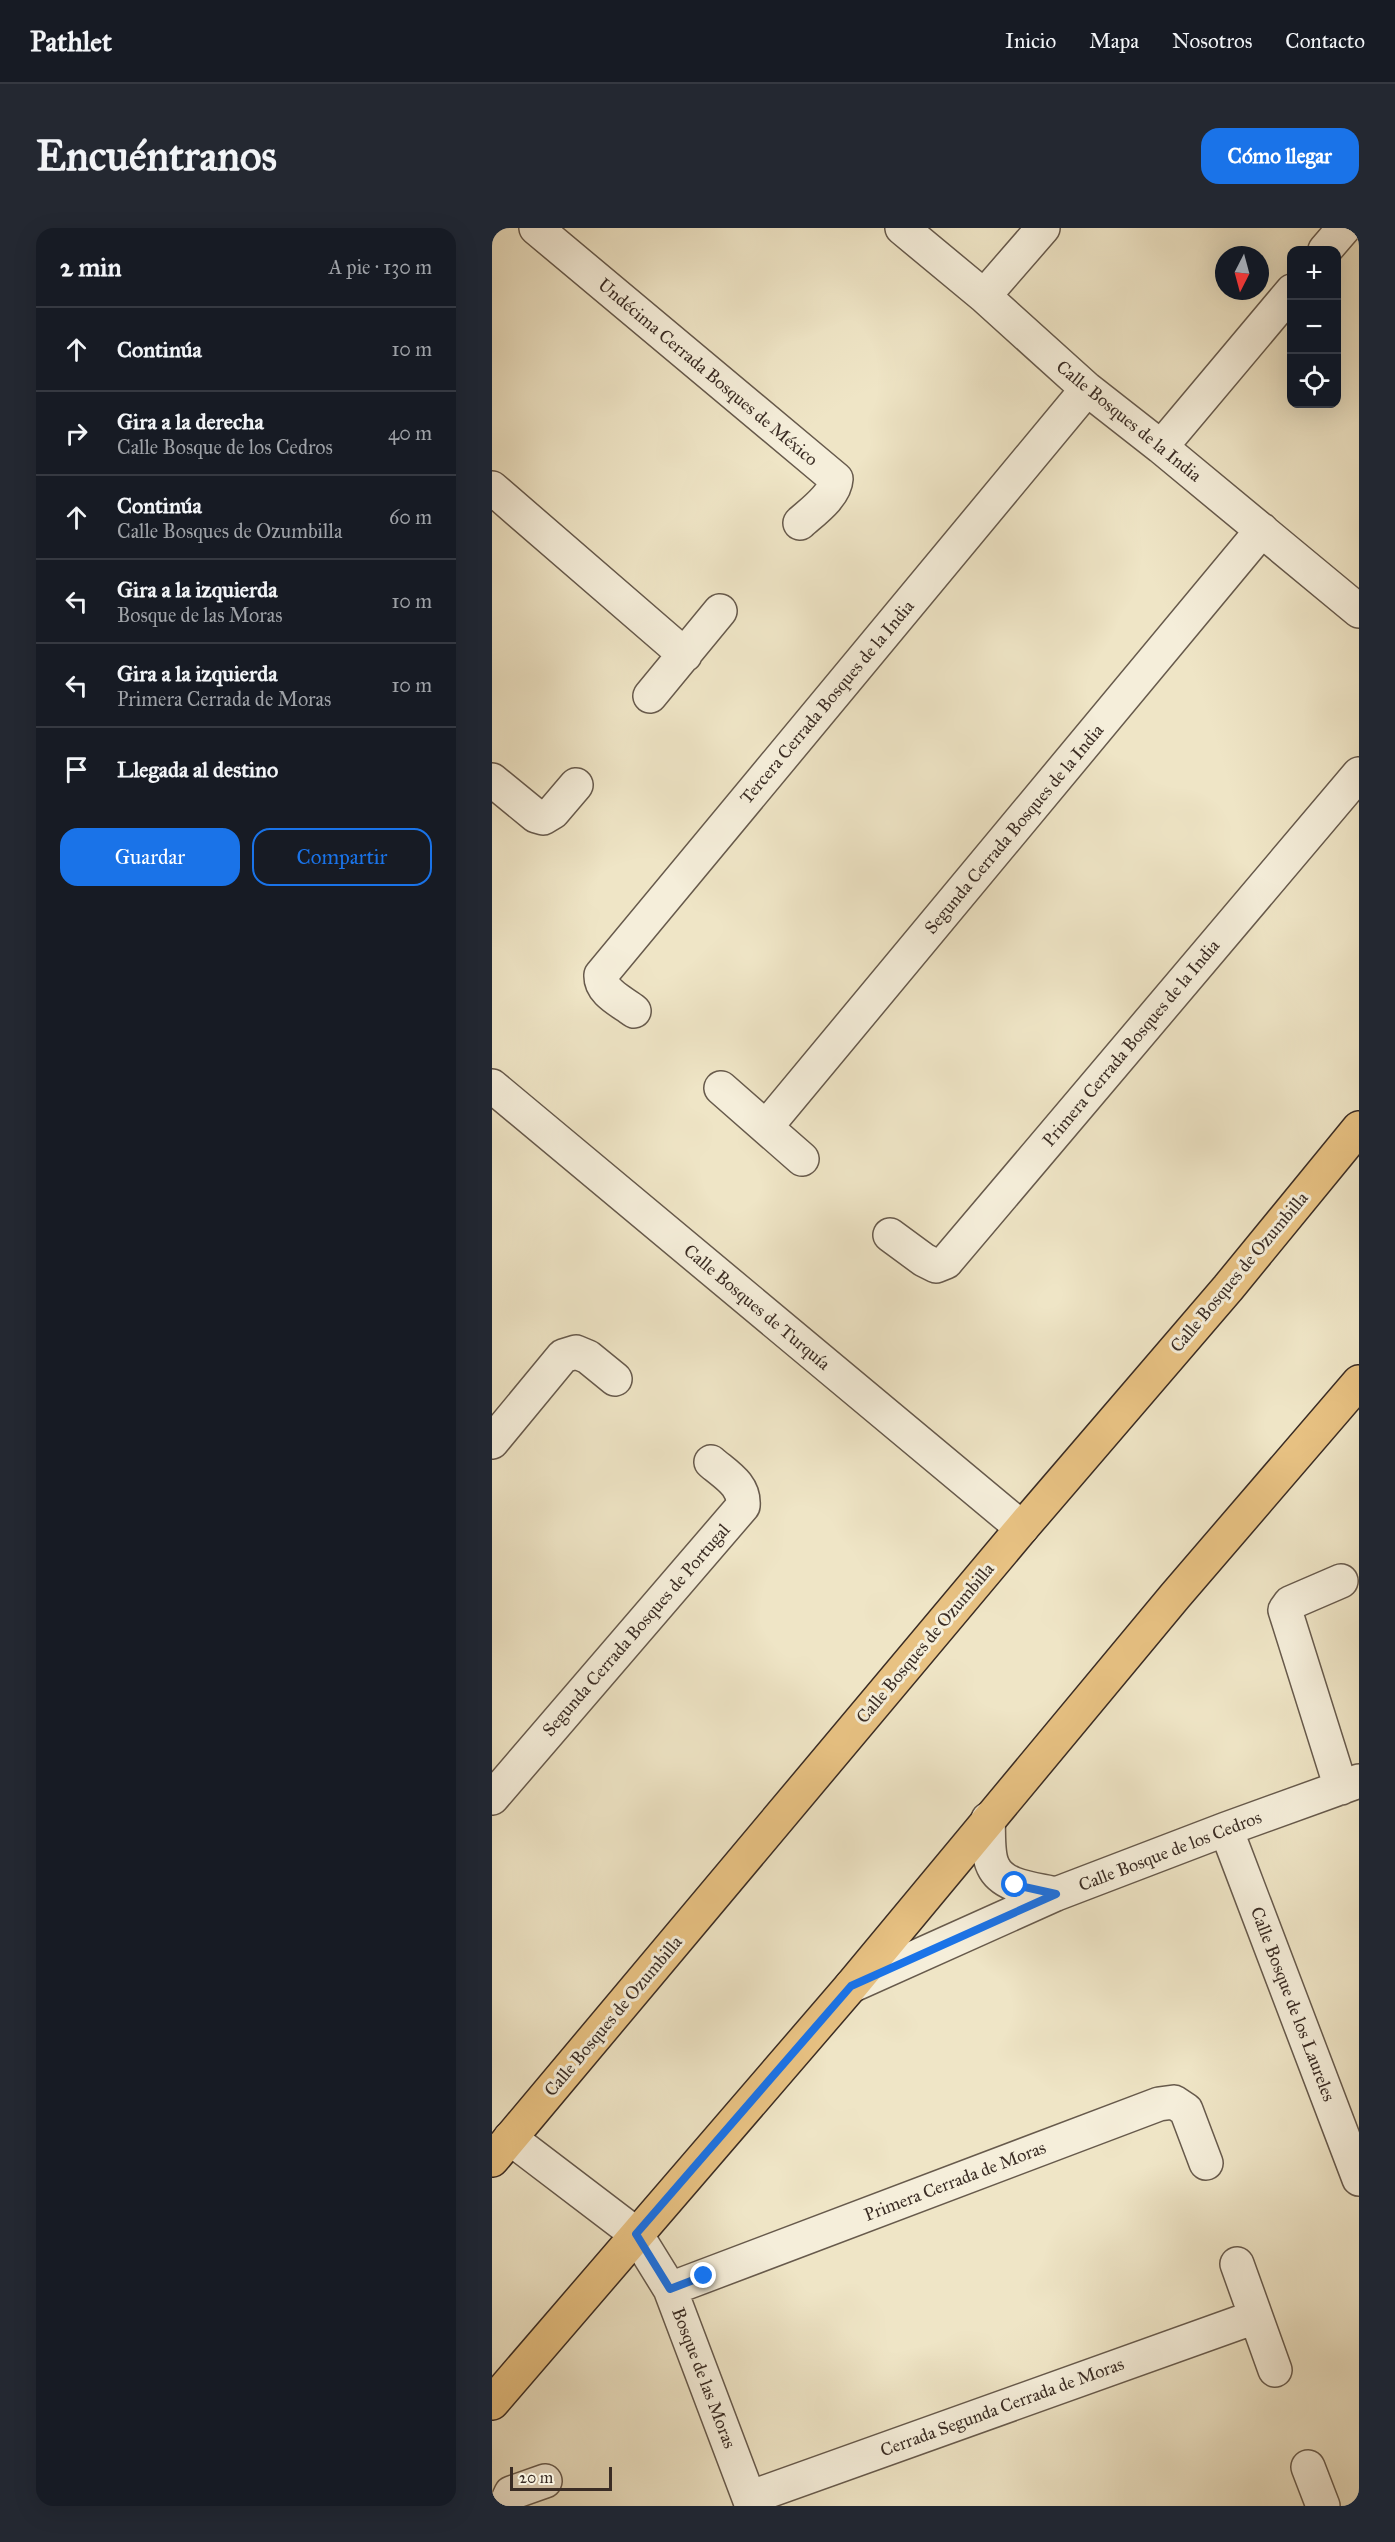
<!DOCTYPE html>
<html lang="es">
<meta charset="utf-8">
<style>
:root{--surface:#171b24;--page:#242831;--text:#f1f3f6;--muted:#9ea1a6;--line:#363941;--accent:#1a73e8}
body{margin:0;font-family:"IM FELL Great Primer",serif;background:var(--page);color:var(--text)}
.controls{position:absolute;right:18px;top:18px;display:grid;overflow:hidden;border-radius:12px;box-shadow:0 6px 24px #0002}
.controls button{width:54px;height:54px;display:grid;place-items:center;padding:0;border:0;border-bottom:2px solid var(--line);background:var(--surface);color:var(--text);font:30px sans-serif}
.compass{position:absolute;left:723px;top:18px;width:54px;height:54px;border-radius:50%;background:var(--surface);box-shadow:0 6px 24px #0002;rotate:186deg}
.scale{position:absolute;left:18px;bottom:15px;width:102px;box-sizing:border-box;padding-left:6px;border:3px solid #3a2c24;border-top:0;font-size:16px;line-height:21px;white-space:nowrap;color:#3a2c24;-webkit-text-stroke:4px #f5eeda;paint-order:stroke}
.stop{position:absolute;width:18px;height:18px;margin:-14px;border:4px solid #1a73e8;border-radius:50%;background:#fff}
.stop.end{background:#1a73e8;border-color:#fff;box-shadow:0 2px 6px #0008}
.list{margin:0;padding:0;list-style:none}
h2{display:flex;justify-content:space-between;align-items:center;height:78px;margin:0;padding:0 24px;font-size:26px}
h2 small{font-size:20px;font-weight:400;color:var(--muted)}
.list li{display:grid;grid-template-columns:39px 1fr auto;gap:18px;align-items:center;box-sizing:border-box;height:84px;padding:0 24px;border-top:2px solid var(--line)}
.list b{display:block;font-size:22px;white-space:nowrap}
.list p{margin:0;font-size:20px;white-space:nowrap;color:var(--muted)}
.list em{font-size:20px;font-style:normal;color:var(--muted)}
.actions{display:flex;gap:12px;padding:18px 24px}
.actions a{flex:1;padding:14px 0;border:2px solid var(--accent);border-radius:18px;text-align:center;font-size:21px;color:var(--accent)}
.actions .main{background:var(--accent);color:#fff}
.icon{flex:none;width:33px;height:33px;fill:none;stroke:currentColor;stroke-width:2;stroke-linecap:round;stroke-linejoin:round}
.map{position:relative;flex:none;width:867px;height:2278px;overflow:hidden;border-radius:18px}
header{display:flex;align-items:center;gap:36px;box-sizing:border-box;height:84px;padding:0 30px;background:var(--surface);border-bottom:2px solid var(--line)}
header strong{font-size:28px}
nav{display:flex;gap:33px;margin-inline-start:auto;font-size:21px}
.intro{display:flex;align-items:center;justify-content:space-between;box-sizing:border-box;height:144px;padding:0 36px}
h1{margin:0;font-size:42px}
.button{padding:15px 27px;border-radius:18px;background:var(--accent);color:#fff;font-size:21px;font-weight:700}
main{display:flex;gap:36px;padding:0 36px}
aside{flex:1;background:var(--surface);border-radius:18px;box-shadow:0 6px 24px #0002}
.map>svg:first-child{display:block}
</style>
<header>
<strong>Pathlet</strong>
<nav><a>Inicio</a><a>Mapa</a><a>Nosotros</a><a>Contacto</a></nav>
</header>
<div class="intro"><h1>Encuéntranos</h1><a class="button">Cómo llegar</a></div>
<main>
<aside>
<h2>2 min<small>A pie · 130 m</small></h2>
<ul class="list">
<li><svg class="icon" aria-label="ahead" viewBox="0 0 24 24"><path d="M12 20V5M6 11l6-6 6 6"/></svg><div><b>Continúa</b></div><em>10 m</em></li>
<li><svg class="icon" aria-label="right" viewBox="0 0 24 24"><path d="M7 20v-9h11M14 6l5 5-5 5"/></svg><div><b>Gira a la derecha</b><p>Calle Bosque de los Cedros</p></div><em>40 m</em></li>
<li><svg class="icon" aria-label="ahead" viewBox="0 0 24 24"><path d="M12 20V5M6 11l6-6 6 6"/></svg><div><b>Continúa</b><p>Calle Bosques de Ozumbilla</p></div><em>60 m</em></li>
<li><svg class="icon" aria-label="left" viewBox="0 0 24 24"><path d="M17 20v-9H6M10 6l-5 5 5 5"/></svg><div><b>Gira a la izquierda</b><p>Bosque de las Moras</p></div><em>10 m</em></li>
<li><svg class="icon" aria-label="left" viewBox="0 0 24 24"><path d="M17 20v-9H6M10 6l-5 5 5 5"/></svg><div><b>Gira a la izquierda</b><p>Primera Cerrada de Moras</p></div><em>10 m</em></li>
<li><svg class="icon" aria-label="arrive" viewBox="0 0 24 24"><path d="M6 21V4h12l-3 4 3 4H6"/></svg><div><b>Llegada al destino</b></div></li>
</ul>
<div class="actions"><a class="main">Guardar</a><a>Compartir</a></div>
</aside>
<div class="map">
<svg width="867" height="2278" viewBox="0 0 867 2278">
<rect width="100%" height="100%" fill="#efe5c6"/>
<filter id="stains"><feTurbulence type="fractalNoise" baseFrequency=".00333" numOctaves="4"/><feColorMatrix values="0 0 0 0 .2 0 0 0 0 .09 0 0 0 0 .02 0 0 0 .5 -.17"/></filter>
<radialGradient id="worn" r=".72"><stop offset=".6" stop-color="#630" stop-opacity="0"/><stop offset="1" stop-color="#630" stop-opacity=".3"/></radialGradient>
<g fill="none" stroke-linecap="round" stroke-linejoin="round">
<defs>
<path id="minor" d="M44 0 344 251C343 268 320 284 308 295
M410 0 492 68 595 161 669 219 867 383
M833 22 852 0
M492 68 551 0
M669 219 800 63
M0 260 193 427
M158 468 228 383
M0 552 44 588 51 590 61 584 84 557
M142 783C129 773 108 764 109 747L595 161
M0 858 530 1300
M229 860 310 931
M274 899 770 302
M398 1007 432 1032 444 1038 454 1034 867 546
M0 1214 71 1128 84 1124 96 1129 123 1151
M849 1560 793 1382 798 1375 849 1353
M0 1570 251 1278C253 1257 234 1247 219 1234
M496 1591C497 1605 495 1626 501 1638 511 1660 544 1661 564 1666
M734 1601 867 1951
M359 1758 564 1666 734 1601 867 1553
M18 1910 144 2006 178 2061 260 2278
M745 2036 783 2142
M178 2061 667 1876 682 1874 694 1882 714 1935
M816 2239 831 2278
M257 2270 763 2089
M13 2278 19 2265 53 2253"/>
<path id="major" d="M0 1932 530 1300 736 1060 867 900
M0 2175 359 1758 683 1368 867 1154"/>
</defs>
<use href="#minor" stroke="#675a4c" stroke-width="36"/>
<use href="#major" stroke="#3a2c24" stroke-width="36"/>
<use href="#minor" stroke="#f5eeda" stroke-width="33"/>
<use href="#major" stroke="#e8c283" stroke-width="33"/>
</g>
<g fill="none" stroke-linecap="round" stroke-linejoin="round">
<path stroke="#1a73e8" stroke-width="8" d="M212 2048 178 2061 144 2006 359 1758 564 1666 523 1657"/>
</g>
<g text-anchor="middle" stroke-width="6" stroke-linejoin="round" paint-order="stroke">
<g font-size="18" fill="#3a2c24" stroke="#f5eeda">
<text transform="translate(216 144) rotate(40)" y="6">Undécima Cerrada Bosques de México</text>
<text transform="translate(637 193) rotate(39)" y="6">Calle Bosques de la India</text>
<text transform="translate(335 474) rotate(-50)" y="6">Tercera Cerrada Bosques de la India</text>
<text transform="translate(522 601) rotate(-50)" y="6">Segunda Cerrada Bosques de la India</text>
<text transform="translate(639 815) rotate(-50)" y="6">Primera Cerrada Bosques de la India</text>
<text transform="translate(747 1044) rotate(-50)" y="6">Calle Bosques de Ozumbilla</text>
<text transform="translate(265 1079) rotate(40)" y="6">Calle Bosques de Turquía</text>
<text transform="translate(144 1402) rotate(-49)" y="6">Segunda Cerrada Bosques de Portugal</text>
<text transform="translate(433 1415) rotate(-50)" y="6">Calle Bosques de Ozumbilla</text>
<text transform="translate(678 1623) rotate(-21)" y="6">Calle Bosque de los Cedros</text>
<text transform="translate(801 1776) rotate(69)" y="6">Calle Bosque de los Laureles</text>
<text transform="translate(121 1788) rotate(-50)" y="6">Calle Bosques de Ozumbilla</text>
<text transform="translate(463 1953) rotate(-21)" y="6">Primera Cerrada de Moras</text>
<text transform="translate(212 2150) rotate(69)" y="6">Bosque de las Moras</text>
<text transform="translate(510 2179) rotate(-20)" y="6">Cerrada Segunda Cerrada de Moras</text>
</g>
</g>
<rect width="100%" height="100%" filter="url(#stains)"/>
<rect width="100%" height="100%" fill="url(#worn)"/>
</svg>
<div class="controls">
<button>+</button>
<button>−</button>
<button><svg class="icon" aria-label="locate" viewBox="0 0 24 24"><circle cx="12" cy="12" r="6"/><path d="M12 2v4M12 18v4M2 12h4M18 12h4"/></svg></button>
</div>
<svg class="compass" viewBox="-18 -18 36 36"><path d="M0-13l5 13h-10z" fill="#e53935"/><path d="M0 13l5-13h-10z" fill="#9ea1a6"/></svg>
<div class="scale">20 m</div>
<div class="stop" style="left:523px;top:1657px"></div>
<div class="stop end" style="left:212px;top:2048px"></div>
</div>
</main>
